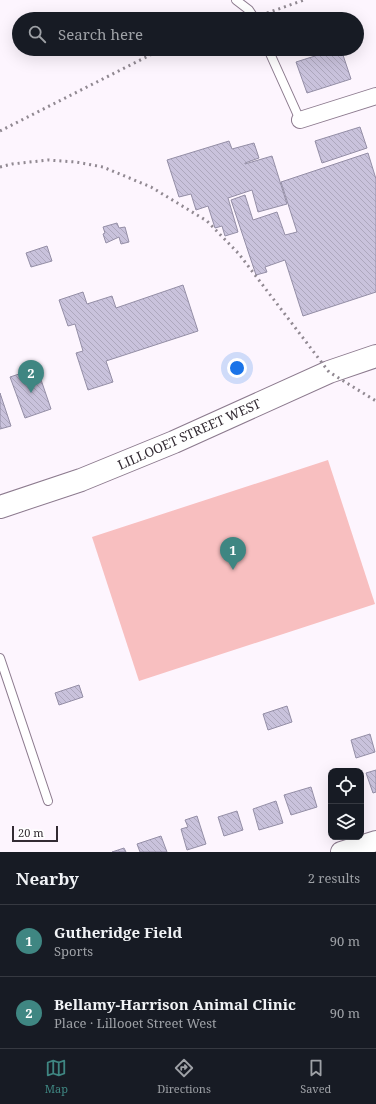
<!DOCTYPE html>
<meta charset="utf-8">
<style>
:root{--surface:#171b24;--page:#242831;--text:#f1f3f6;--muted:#9ea1a6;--line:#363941;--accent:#3f8682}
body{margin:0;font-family:"Noto Serif",serif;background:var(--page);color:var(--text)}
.controls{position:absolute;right:12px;bottom:12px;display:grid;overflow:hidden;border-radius:8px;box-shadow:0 4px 16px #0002}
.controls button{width:36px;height:36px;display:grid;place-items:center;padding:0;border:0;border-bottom:1px solid var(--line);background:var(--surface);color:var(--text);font:20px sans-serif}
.scale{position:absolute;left:12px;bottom:10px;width:46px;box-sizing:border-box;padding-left:4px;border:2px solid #332b33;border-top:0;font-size:11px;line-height:14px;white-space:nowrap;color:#332b33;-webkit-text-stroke:3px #fff;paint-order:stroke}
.you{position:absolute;left:237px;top:368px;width:14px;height:14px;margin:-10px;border:3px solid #fff;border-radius:50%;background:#1a73e8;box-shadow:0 0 0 6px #1a73e833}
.badge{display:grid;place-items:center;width:26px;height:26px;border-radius:50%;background:var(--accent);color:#fff;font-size:13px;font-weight:700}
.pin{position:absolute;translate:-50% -33px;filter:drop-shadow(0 1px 2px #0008)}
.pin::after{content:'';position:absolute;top:21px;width:14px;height:12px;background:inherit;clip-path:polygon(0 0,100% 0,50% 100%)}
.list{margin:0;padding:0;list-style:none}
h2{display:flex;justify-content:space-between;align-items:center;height:52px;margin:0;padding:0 16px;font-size:17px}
h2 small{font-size:13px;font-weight:400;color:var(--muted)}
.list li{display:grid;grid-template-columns:26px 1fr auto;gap:12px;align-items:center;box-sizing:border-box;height:72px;padding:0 16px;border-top:1px solid var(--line)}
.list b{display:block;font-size:15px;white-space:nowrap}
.list p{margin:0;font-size:13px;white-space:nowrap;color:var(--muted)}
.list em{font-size:13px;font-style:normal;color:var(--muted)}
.icon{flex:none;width:22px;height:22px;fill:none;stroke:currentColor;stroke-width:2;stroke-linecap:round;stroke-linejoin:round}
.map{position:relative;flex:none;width:376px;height:852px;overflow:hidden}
.search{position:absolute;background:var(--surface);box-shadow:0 4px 16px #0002;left:12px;right:12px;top:12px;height:44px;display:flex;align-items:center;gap:10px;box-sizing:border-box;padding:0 14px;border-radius:22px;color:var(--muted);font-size:15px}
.sheet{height:196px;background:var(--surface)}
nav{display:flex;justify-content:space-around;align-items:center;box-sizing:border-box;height:56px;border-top:1px solid var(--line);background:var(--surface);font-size:11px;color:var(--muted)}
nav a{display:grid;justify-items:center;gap:2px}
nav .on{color:var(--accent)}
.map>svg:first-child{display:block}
</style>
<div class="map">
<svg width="376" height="852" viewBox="0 0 376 852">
<defs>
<pattern id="building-back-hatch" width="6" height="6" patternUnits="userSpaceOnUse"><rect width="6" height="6" fill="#c9c2dc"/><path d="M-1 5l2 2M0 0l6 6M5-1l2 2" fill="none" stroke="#ada7bd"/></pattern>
</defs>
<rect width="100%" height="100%" fill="#fdf5fe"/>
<path fill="#f8bfc0" d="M328 460 375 604 139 681 92 537Z"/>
<path fill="url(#building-back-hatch)" stroke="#948ea6" d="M337 49H341L351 79 307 93 296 62Z
M360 127 367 148 322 163 315 141Z
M229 141 232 149 254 143 259 158 245 163V164L272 156 287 204 258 212 252 190 228 198 238 232 225 236 222 226 215 228 208 206 196 210 191 194 179 197 167 160Z
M368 153 376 179V292L303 316 285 260 265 267 267 272 256 275 231 200 245 195 253 220 277 212 285 235 297 232 281 182Z
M117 223 119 228 125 227 129 242 121 244 119 237 106 243 103 234 105 233 103 227Z
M47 246 52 261 31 267 26 253Z
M183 285 198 331 106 361 113 382 88 390 76 353 83 351 75 324 68 326 59 300 83 292 87 304 112 296 116 308Z
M37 368 51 409 25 418 10 377Z
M0 393 11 426 0 429Z
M79 685 83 697 59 705 55 693Z
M287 706 292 722 268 730 263 714Z
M370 734 375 752 356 758 351 740Z
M376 770V792L373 793 366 773Z
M311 787 317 807 291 815 284 795Z
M276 801 283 823 259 830 253 809Z
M237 811 243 830 224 836 218 817Z
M197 816 206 844 187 850 181 829 188 827 185 820Z
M161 836 167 852H140L137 844Z
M124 848 126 852H112Z"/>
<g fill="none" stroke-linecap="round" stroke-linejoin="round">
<defs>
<path id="service" d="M236 0 249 10 255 19
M268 49 300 120
M0 658 48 801"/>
<path id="minor" d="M300 120 376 96"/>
<path id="tertiary" d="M341 852 376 841"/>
<path id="secondary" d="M0 507 81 480 174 442 329 372 376 356"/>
</defs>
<use href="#service" stroke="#8c7a8e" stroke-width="10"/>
<use href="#minor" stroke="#8c7a8e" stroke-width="18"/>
<use href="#tertiary" stroke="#8c7a8e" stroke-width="22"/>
<use href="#secondary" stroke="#8c7a8e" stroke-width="24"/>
<use href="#service" stroke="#fff" stroke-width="8"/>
<use href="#minor" stroke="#fff" stroke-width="16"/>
<use href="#tertiary" stroke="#fff" stroke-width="20"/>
<use href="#secondary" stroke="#fff" stroke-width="22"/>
<path stroke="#918992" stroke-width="3" stroke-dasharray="2 4" stroke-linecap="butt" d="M250 19 304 0
M0 131 162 49
M0 167 12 164 48 160 76 162 103 167 151 187 207 221 239 254 329 372 376 401"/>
</g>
<g text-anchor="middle" stroke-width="3" stroke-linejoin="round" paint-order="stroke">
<g font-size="13" fill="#332b33" stroke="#fff">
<text transform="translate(189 434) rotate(-24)" y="5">LILLOOET STREET WEST</text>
</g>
</g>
</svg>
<div class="controls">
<button><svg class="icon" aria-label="locate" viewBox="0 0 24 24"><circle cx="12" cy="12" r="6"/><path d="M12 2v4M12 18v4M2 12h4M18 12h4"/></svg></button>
<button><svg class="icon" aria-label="layers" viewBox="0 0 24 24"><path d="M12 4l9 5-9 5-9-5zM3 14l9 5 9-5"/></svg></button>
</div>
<div class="scale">20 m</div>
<div class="you"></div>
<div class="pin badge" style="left:233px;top:570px">1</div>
<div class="pin badge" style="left:31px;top:393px">2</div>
<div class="search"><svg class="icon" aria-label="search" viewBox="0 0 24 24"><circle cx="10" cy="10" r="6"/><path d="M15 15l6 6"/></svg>Search here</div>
</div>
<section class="sheet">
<h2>Nearby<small>2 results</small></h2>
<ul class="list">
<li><span class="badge">1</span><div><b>Gutheridge Field</b><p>Sports</p></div><em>90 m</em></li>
<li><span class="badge">2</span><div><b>Bellamy-Harrison Animal Clinic</b><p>Place · Lillooet Street West</p></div><em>90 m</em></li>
</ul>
</section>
<nav>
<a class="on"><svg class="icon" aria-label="map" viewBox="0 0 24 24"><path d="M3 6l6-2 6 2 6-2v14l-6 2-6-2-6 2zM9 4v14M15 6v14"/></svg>Map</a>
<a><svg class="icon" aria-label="directions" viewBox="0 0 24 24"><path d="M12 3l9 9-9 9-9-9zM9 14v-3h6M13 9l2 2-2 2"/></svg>Directions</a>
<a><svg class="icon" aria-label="saved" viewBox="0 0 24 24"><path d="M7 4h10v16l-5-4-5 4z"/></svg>Saved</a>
</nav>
